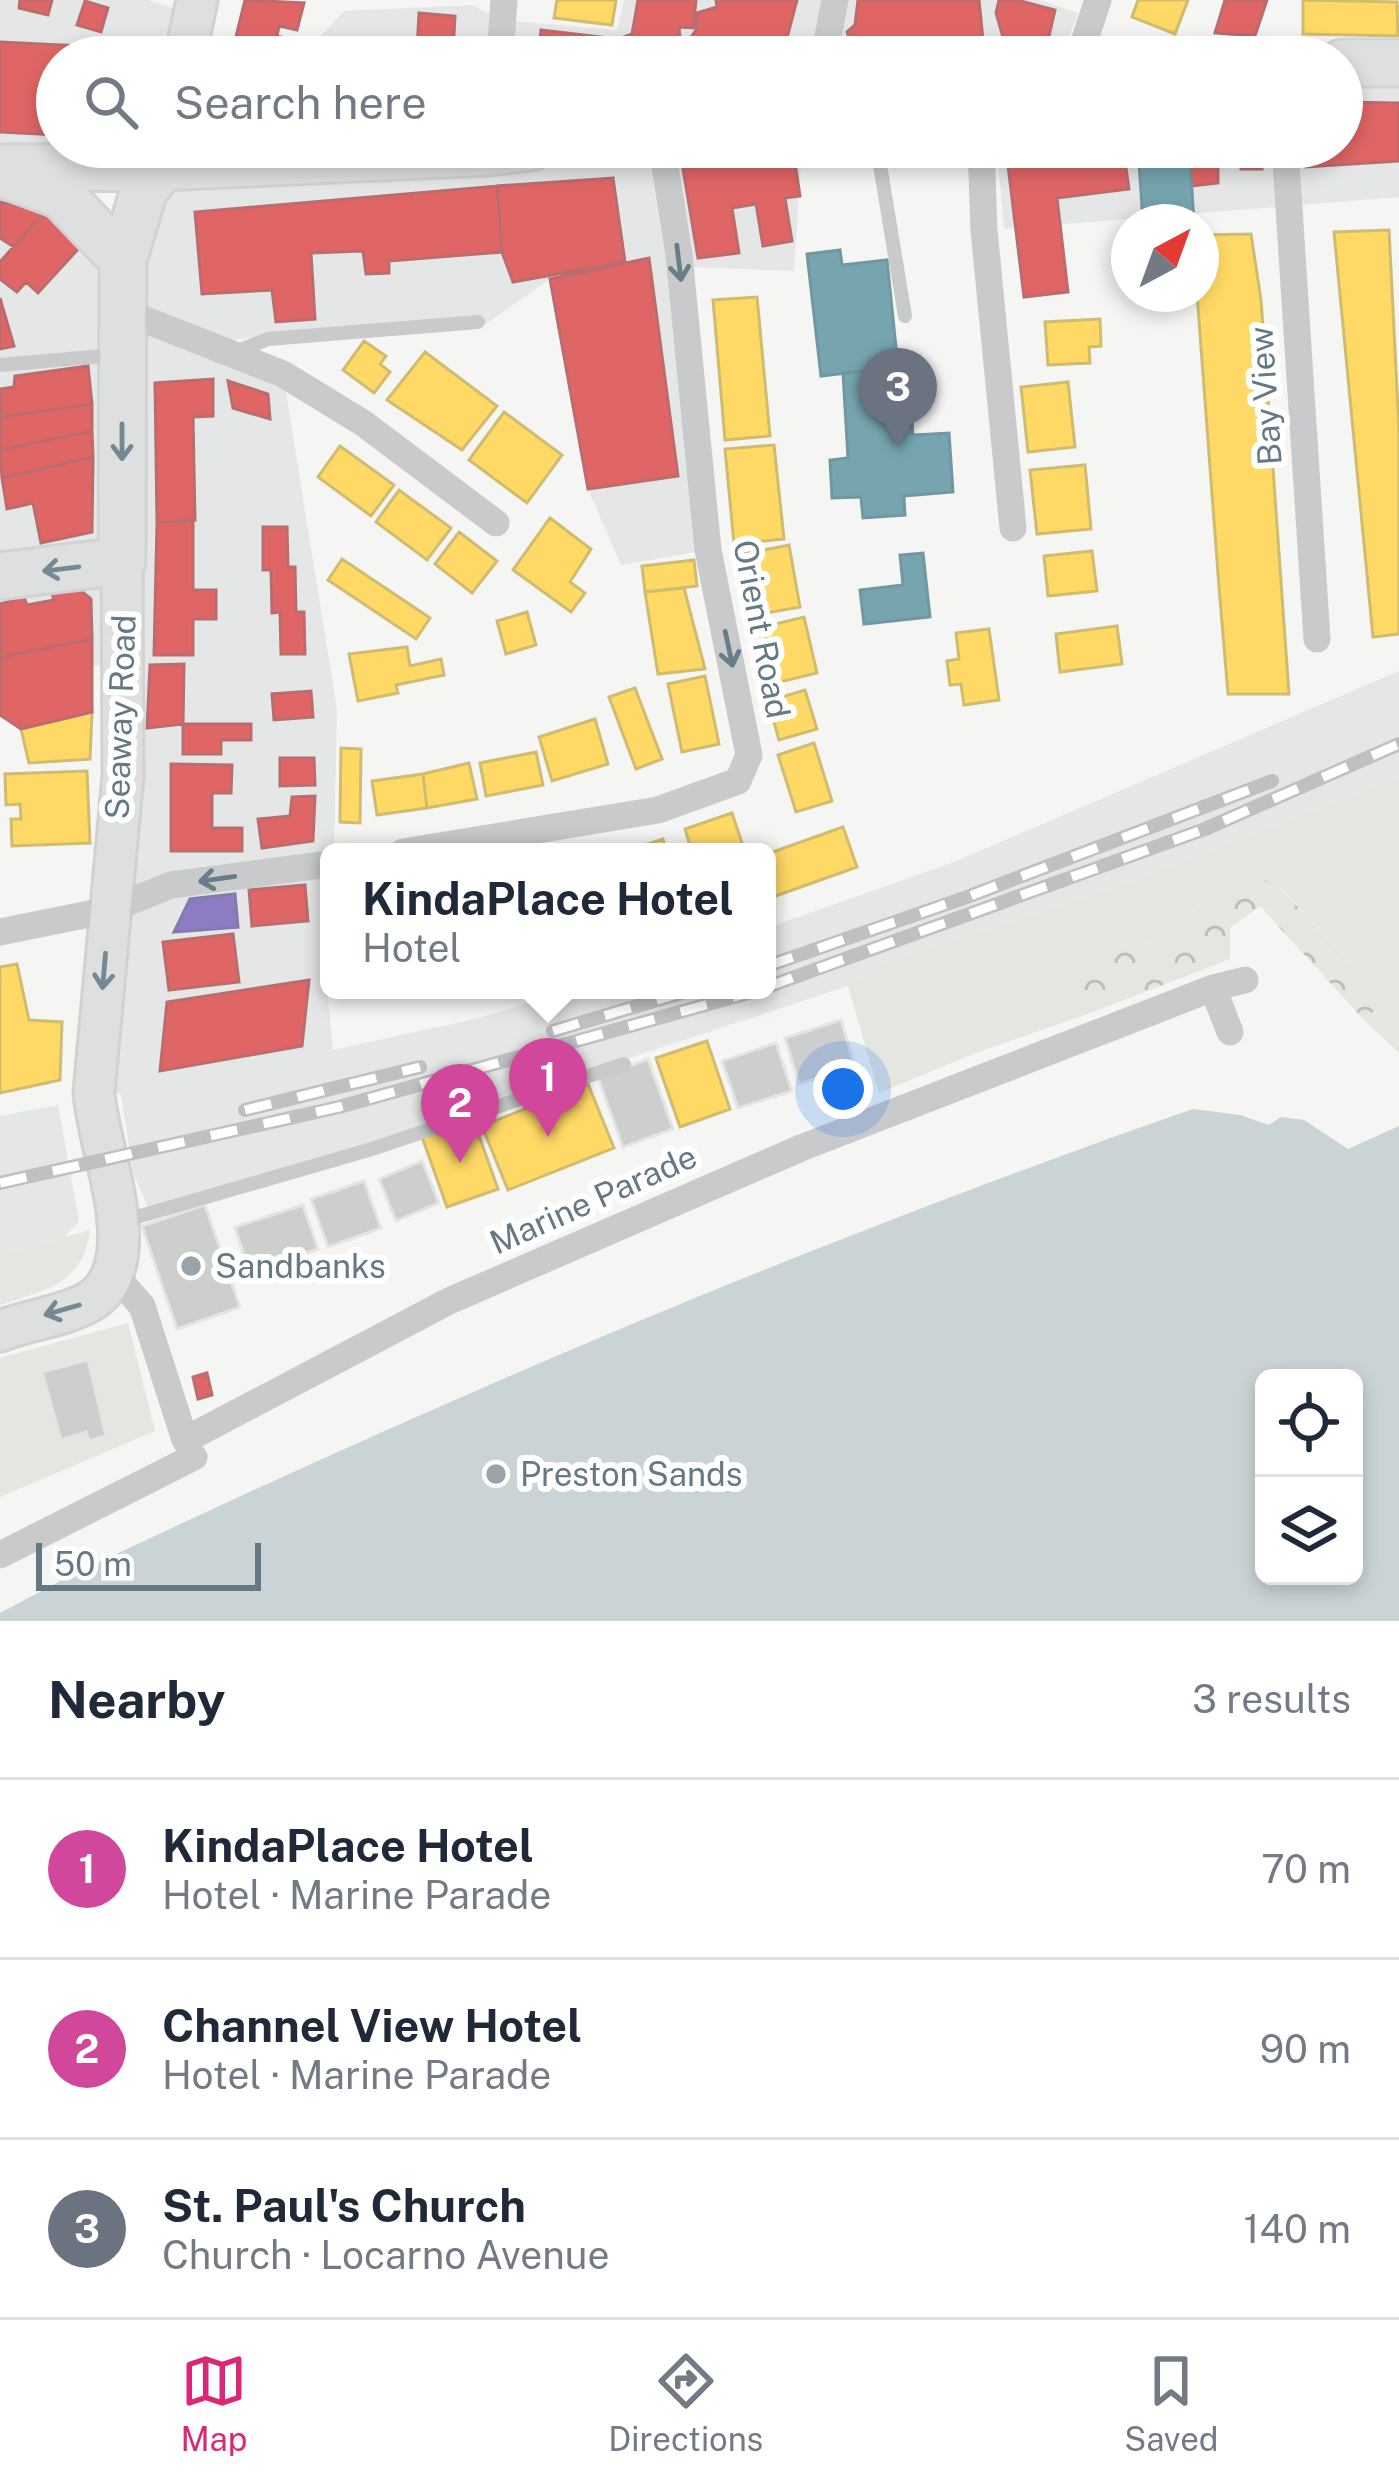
<!DOCTYPE html>
<meta charset="utf-8">
<style>
:root{--surface:#fff;--page:#f2f2f3;--text:#1f2937;--muted:#747a83;--line:#e0e1e3;--accent:#db2777}
body{margin:0;font-family:"Public Sans",sans-serif;background:var(--page);color:var(--text)}
.controls{position:absolute;right:36px;bottom:36px;display:grid;overflow:hidden;border-radius:18px;box-shadow:0 6px 18px #0003}
.controls button{width:108px;height:108px;display:grid;place-items:center;padding:0;border:0;border-bottom:3px solid var(--line);background:var(--surface);color:var(--text);font:60px sans-serif}
.compass{position:absolute;left:1111px;top:204px;width:108px;height:108px;border-radius:50%;background:var(--surface);box-shadow:0 6px 18px #0003;rotate:41deg}
.scale{position:absolute;left:36px;bottom:30px;width:225px;box-sizing:border-box;padding-left:12px;border:6px solid #647984;border-top:0;font-size:33px;line-height:42px;white-space:nowrap;color:#647984;-webkit-text-stroke:9px #fff;paint-order:stroke}
.you{position:absolute;left:843px;top:1089px;width:42px;height:42px;margin:-30px;border:9px solid #fff;border-radius:50%;background:#1a73e8;box-shadow:0 0 0 18px #1a73e833}
.badge{display:grid;place-items:center;width:78px;height:78px;border-radius:50%;background:var(--accent);color:#fff;font-size:39px;font-weight:700}
.pin{position:absolute;translate:-50% -99px;filter:drop-shadow(0 3px 6px #0008)}
.pin::after{content:'';position:absolute;top:63px;width:42px;height:36px;background:inherit;clip-path:polygon(0 0,100% 0,50% 100%)}
.popup{position:absolute;left:320px;top:843px;width:456px;height:156px;box-sizing:border-box;display:grid;place-content:center;border-radius:18px;background:var(--surface);filter:drop-shadow(0 3px 9px #0005);font-size:39px;white-space:nowrap;color:var(--muted)}
.popup b{font-size:45px;color:var(--text)}
.popup::after{content:'';position:absolute;left:50%;top:100%;margin-left:-24px;border:24px solid transparent;border-top-color:var(--surface)}
.list{margin:0;padding:0;list-style:none}
h2{display:flex;justify-content:space-between;align-items:center;height:156px;margin:0;padding:0 48px;font-size:51px}
h2 small{font-size:39px;font-weight:400;color:var(--muted)}
.list li{display:grid;grid-template-columns:78px 1fr auto;gap:36px;align-items:center;box-sizing:border-box;height:180px;padding:0 48px;border-top:3px solid var(--line)}
.list b{display:block;font-size:45px;white-space:nowrap}
.list p{margin:0;font-size:39px;white-space:nowrap;color:var(--muted)}
.list em{font-size:39px;font-style:normal;color:var(--muted)}
.icon{flex:none;width:66px;height:66px;fill:none;stroke:currentColor;stroke-width:2;stroke-linecap:round;stroke-linejoin:round}
.map{position:relative;flex:none;width:1399px;height:1621px;overflow:hidden}
.search{position:absolute;background:var(--surface);box-shadow:0 6px 18px #0003;left:36px;right:36px;top:36px;height:132px;display:flex;align-items:center;gap:30px;box-sizing:border-box;padding:0 42px;border-radius:66px;color:var(--muted);font-size:45px}
.sheet{height:696px;background:var(--surface)}
nav{display:flex;justify-content:space-around;align-items:center;box-sizing:border-box;height:168px;border-top:3px solid var(--line);background:var(--surface);font-size:33px;color:var(--muted)}
nav a{display:grid;justify-items:center;gap:6px}
nav .on{color:var(--accent)}
.map>svg:first-child{display:block}
</style>
<div class="map">
<svg width="1399" height="1621" viewBox="0 0 1399 1621">
<defs>
<pattern id="forest-crowns" width="20" height="18" patternUnits="userSpaceOnUse" patternTransform="scale(3)"><rect width="20" height="18" fill="#e4e7e0"/><path d="M2 6a3 3 0 1 1 6 0M12 15a3 3 0 1 1 6 0" fill="none" stroke="#bcc0bb"/></pattern>
</defs>
<rect width="100%" height="100%" fill="#f5f5f3"/>
<path fill="#e5e6e6" d="M0 0H148L179 10 185 57H57V147H802L794 271 693 267 708 550 621 565 588 489 550 279 486 324 206 341 283 374 337 709 334 852H329L323 948 333 1050 479 1018 574 990H767V928L954 862 1399 671V777L1121 885 880 964 848 986 392 1136 150 1212 133 1173 121 1094 94 1092 124 661 0 681V174L102 237 144 190 0 168Z
M624 0H1040L1078 13 1065 49 1056 57H301L344 11 472 5 501 20 617 30Z
M1342 83H1399V197L1004 229 997 147H1342Z
M58 1105 79 1221 65 1237 0 1255V1116Z"/>
<path fill="#e4e7e0" d="M1399 777V1053L1365 1021 1383 997 1280 887 1198 905 1169 940 1087 950 1073 970 1093 1012 973 1054 879 1093 848 986 880 964 1121 885Z
M90 1230C83 1285 45 1290 0 1305V1255Z
M128 1323 155 1431 0 1497V1358Z"/>
<path fill="url(#forest-crowns)" d="M1255 876 1279 887 1384 998 1365 1021 1260 906 1230 928V959L1093 1012 1073 970 1087 950 1169 940 1198 905Z"/>
<path fill="#cad3d5" fill-rule="evenodd" d="M1193 1109 1240 1115 1269 1125 1281 1117 1304 1120 1348 1149 1399 1126V1621H0V1613L64 1579C432 1403 808 1243 1193 1109ZM1264 1378H1354V1576H1264Z"/>
<path fill="#ffd966" stroke="#d0bc6f" stroke-width="3" d="M557 0H616L612 25 554 18Z
M1138 0H1188L1175 34 1132 17Z
M1303 0 1397 2 1398 36 1303 34Z
M1389 230 1399 430V634L1373 637 1334 232Z
M1251 234 1261 300 1289 694H1228L1219 587 1197 294H1201V235Z
M757 297 770 436 725 440 713 300Z
M1100 319 1101 346 1089 347 1090 363 1048 365 1045 322Z
M364 341 386 356 380 364 390 372 374 393 343 370Z
M425 352 497 406 462 450 387 400Z
M1068 382 1075 447 1028 452 1021 387Z
M504 412 562 455 527 503 469 460Z
M774 445 784 539 734 544 725 449Z
M340 446 394 485 371 516 318 477Z
M1085 465 1091 529 1037 534 1030 470Z
M399 490 451 528 427 560 376 522Z
M550 518 591 549 570 582 585 593 571 612 513 570Z
M459 532 497 561 472 593 435 564Z
M789 545 800 607 755 615 744 554Z
M1092 551 1097 591 1048 596 1044 556Z
M342 559 430 618 416 639 328 580Z
M694 560 697 586 645 592 642 566Z
M684 588 705 669 658 674 645 592Z
M527 612 536 645 506 654 497 621Z
M804 617 817 673 776 683 763 627Z
M1117 626 1122 664 1060 672 1056 634Z
M989 629 999 700 964 705 961 684 950 685 947 661 959 659 956 633Z
M407 647 410 666 441 659 444 675 396 685 398 693 358 701 349 654Z
M705 676 719 744 682 752 668 684Z
M635 688 662 759 636 769 609 697Z
M805 690 817 729 779 740 768 701Z
M92 712 90 759 29 763 21 729Z
M595 719 608 764 552 781 539 737Z
M814 743 832 801 796 812 778 755Z
M341 748 361 749 360 823 340 822Z
M536 752 543 785 486 796 480 763Z
M469 763 477 799 427 808 423 774Z
M87 771 90 843 12 846 11 819H21L20 804 6 805 5 774Z
M423 774 427 808 377 815 372 781Z
M732 813 743 846 725 852H692L685 829Z
M843 827 857 867 767 899V854Z
M663 839 666 852H641L639 847Z
M17 964 29 1020 62 1022 60 1080 0 1093V967Z
M707 1041 730 1109 680 1127 656 1058Z
M588 1084 614 1148 508 1190 482 1126Z
M473 1119 498 1189 447 1207 422 1137Z"/>
<path fill="#e06666" stroke="#bb6c6f" stroke-width="3" d="M20 0H52L48 15 19 8Z
M245 0 304 3 297 30 279 26 277 36 299 42 295 57H231Z
M638 0H696L693 28 679 27 682 57H616L618 39 632 34Z
M716 0H797L782 57H684V47L696 30 697 13 717 7Z
M858 0H979L984 50 855 55 847 32 855 25Z
M999 0H1017L1055 10 1047 45 1005 44 996 13Z
M1225 0H1267L1255 36 1215 33Z
M85 1 108 8 101 32 77 25Z
M419 13 455 16 453 52 417 50Z
M541 30 618 39 616 57H538Z
M0 42 162 50 161 57H57V135L0 132Z
M1342 102 1399 103V161L1306 167 1305 147H1342Z
M1093 147H1123L1129 189 1057 198 1068 292 1024 297 1007 157Z
M1189 147H1261L1262 169H1241L1240 151 1218 152V183L1191 186Z
M793 150 800 196 785 198 792 241 763 246 756 204 732 208 739 253 698 258 683 169Z
M613 178 625 262 513 282 502 252 497 186Z
M497 186 502 252 389 261V273L366 274 363 251 311 253 315 319 276 322 272 290 202 294 195 212Z
M0 202 44 212 14 247 0 238Z
M44 212 65 227 80 247 38 293 26 282 17 292 0 279V262Z
M649 258 678 476 588 489 550 279Z
M0 298 14 346 0 349Z
M88 366 92 404 1 417 0 389 14 387 15 376Z
M213 379V416L193 417 195 520 157 523 155 383Z
M228 381 268 394 270 419 233 408Z
M92 404V431L0 450 1 417Z
M92 431 93 457 2 478 0 450Z
M93 457 92 532 41 543 33 503 7 509 2 478Z
M193 520V590H216V619H193V655H154L157 523Z
M263 527H287L288 567H295L296 612H304L305 654H281L280 612 272 613 271 570H263Z
M80 590 91 599 92 639 1 657 0 604 24 597 27 605 54 600 52 594Z
M92 639V712L21 729 0 715 1 657Z
M184 664 183 724 147 728 150 665Z
M311 691 313 717 274 720 272 694Z
M183 724H251V740H221V754H183Z
M280 758H314L315 785 280 786Z
M171 764 232 765 231 793H212V828H242V851H171Z
M315 796 313 841 262 848 258 819 290 816 292 797Z
M305 885 308 921 252 926 249 890Z
M233 934 239 982 169 990 163 942Z
M309 980 302 1046 160 1071 167 1002Z
M207 1373 212 1395 198 1399 193 1377Z"/>
<path fill="#8e7cc3" stroke="#817bb0" stroke-width="3" d="M235 894 238 927 174 932 190 899Z"/>
<path fill="#76a5af" stroke="#7198a2" stroke-width="3" d="M1138 147H1189L1194 222H1143Z
M840 250 842 265 887 260 898 367 821 376 807 254Z
M898 367 908 369 913 435 949 433 953 492 904 496 905 515 863 518 861 497 832 498 830 460 848 458 843 373Z
M923 553 930 617 864 624 860 590 903 585 900 555Z"/>
<path fill="#cdcece" stroke="#e4e4e3" stroke-width="3" d="M841 1020 855 1067 799 1084 785 1038Z
M776 1043 792 1091 738 1108 722 1061Z
M648 1059 673 1129 623 1147 598 1078Z
M422 1161 439 1203 396 1221 379 1179Z
M364 1181 381 1228 328 1247 311 1199Z
M205 1205 240 1307 177 1329 142 1226Z
M303 1205 318 1249 249 1272 235 1227Z
M88 1360 106 1436 89 1441 86 1432 61 1440 42 1372Z"/>
<g fill="none" stroke-linecap="round" stroke-linejoin="round">
<defs>
<path id="secondary" d="M185 57 197 0
M0 1331C25 1321 67 1315 89 1302 151 1265 97 1149 94 1092L123 776 122 561"/>
<path id="primary" d="M1342 63H1399
M0 168 163 167 489 152 531 147
M9 176 61 195 123 260
M0 576 122 561 123 260 144 190 163 167"/>
</defs>
<use href="#secondary" stroke="#d1d3d3" stroke-width="45"/>
<use href="#primary" stroke="#d2d3d3" stroke-width="51"/>
<path stroke="#c9cacb" stroke-width="14" d="M877 147 905 316
M235 352 268 339 478 322
M0 365 114 355
M123 1221 372 1149 624 1064"/>
<path stroke="#c9cacb" stroke-width="27" d="M500 57 504 0
M824 57 835 0
M1079 57 1098 0
M981 147 984 230 1013 528
M1285 147 1317 639
M123 311 283 374 363 423 496 523
M403 852 658 810 738 781 749 755 708 550 679 255 662 147
M0 932 109 910 171 885 329 864
M1213 988 1230 1032
M114 1274 142 1306 185 1440 449 1301 801 1148 1213 988 1245 980
M0 1555 194 1457"/>
<use href="#secondary" stroke="#dedfdf" stroke-width="39"/>
<use href="#primary" stroke="#dedfdf" stroke-width="45"/>
<defs>
<path id="rail" d="M767 966 967 897 1272 781
M767 987 1205 829 1399 744
M553 1031 691 990
M245 1110 420 1067
M0 1183 339 1107 759 990"/>
</defs>
<use href="#rail" stroke="#bfc0c1" stroke-width="14"/>
<use href="#rail" stroke="#fff" stroke-width="9" stroke-dasharray="27" stroke-linecap="butt"/>
</g>
<defs><path id="oneway-shaft" d="M-6 0H5M1.5-3L5.5 0L1.5 3" fill="none" stroke-width="1.6" stroke-linecap="round" stroke-linejoin="round" transform="scale(3)"/></defs>
<g stroke="#697d88">
<use href="#oneway-shaft" transform="translate(679 263) rotate(83)"/>
<use href="#oneway-shaft" transform="translate(729 649) rotate(78)"/>
<use href="#oneway-shaft" transform="translate(217 879) rotate(172)"/>
</g>
<g stroke="#768892">
<use href="#oneway-shaft" transform="translate(122 442) rotate(90)"/>
<use href="#oneway-shaft" transform="translate(61 569) rotate(173)"/>
<use href="#oneway-shaft" transform="translate(104 971) rotate(95)"/>
<use href="#oneway-shaft" transform="translate(62 1310) rotate(164)"/>
</g>
<g fill="#97a4ab" stroke="#fff" stroke-width="4.5">
<circle cx="191" cy="1266" r="12"/>
<circle cx="496" cy="1474" r="12"/>
</g>
<g text-anchor="middle" stroke-width="12" stroke-linejoin="round" paint-order="stroke">
<g font-size="33" fill="#647984" stroke="#fff">
<text transform="translate(1265 396) rotate(-94)" y="12">Bay View</text>
<text transform="translate(762 629) rotate(79)" y="12">Orient Road</text>
<text transform="translate(120 717) rotate(-88)" y="12">Seaway Road</text>
<text transform="translate(593 1199) rotate(-24)" y="12">Marine Parade</text>
</g>
<g font-size="33" fill="#647984" stroke="#fff" text-anchor="start">
<text x="215" y="1278">Sandbanks</text>
<text x="520" y="1486">Preston Sands</text>
</g>
</g>
</svg>
<div class="controls">
<button><svg class="icon" aria-label="locate" viewBox="0 0 24 24"><circle cx="12" cy="12" r="6"/><path d="M12 2v4M12 18v4M2 12h4M18 12h4"/></svg></button>
<button><svg class="icon" aria-label="layers" viewBox="0 0 24 24"><path d="M12 4l9 5-9 5-9-5zM3 14l9 5 9-5"/></svg></button>
</div>
<svg class="compass" viewBox="-18 -18 36 36"><path d="M0-13l5 13h-10z" fill="#e53935"/><path d="M0 13l5-13h-10z" fill="#747a83"/></svg>
<div class="scale">50 m</div>
<div class="you"></div>
<div class="pin badge" style="left:548px;top:1137px;background:#d1479c">1</div>
<div class="popup"><b>KindaPlace Hotel</b>Hotel</div>
<div class="pin badge" style="left:460px;top:1163px;background:#d1479c">2</div>
<div class="pin badge" style="left:898px;top:447px;background:#6b7280">3</div>
<div class="search"><svg class="icon" aria-label="search" viewBox="0 0 24 24"><circle cx="10" cy="10" r="6"/><path d="M15 15l6 6"/></svg>Search here</div>
</div>
<section class="sheet">
<h2>Nearby<small>3 results</small></h2>
<ul class="list">
<li><span class="badge" style="background:#d1479c">1</span><div><b>KindaPlace Hotel</b><p>Hotel · Marine Parade</p></div><em>70 m</em></li>
<li><span class="badge" style="background:#d1479c">2</span><div><b>Channel View Hotel</b><p>Hotel · Marine Parade</p></div><em>90 m</em></li>
<li><span class="badge" style="background:#6b7280">3</span><div><b>St. Paul's Church</b><p>Church · Locarno Avenue</p></div><em>140 m</em></li>
</ul>
</section>
<nav>
<a class="on"><svg class="icon" aria-label="map" viewBox="0 0 24 24"><path d="M3 6l6-2 6 2 6-2v14l-6 2-6-2-6 2zM9 4v14M15 6v14"/></svg>Map</a>
<a><svg class="icon" aria-label="directions" viewBox="0 0 24 24"><path d="M12 3l9 9-9 9-9-9zM9 14v-3h6M13 9l2 2-2 2"/></svg>Directions</a>
<a><svg class="icon" aria-label="saved" viewBox="0 0 24 24"><path d="M7 4h10v16l-5-4-5 4z"/></svg>Saved</a>
</nav>
